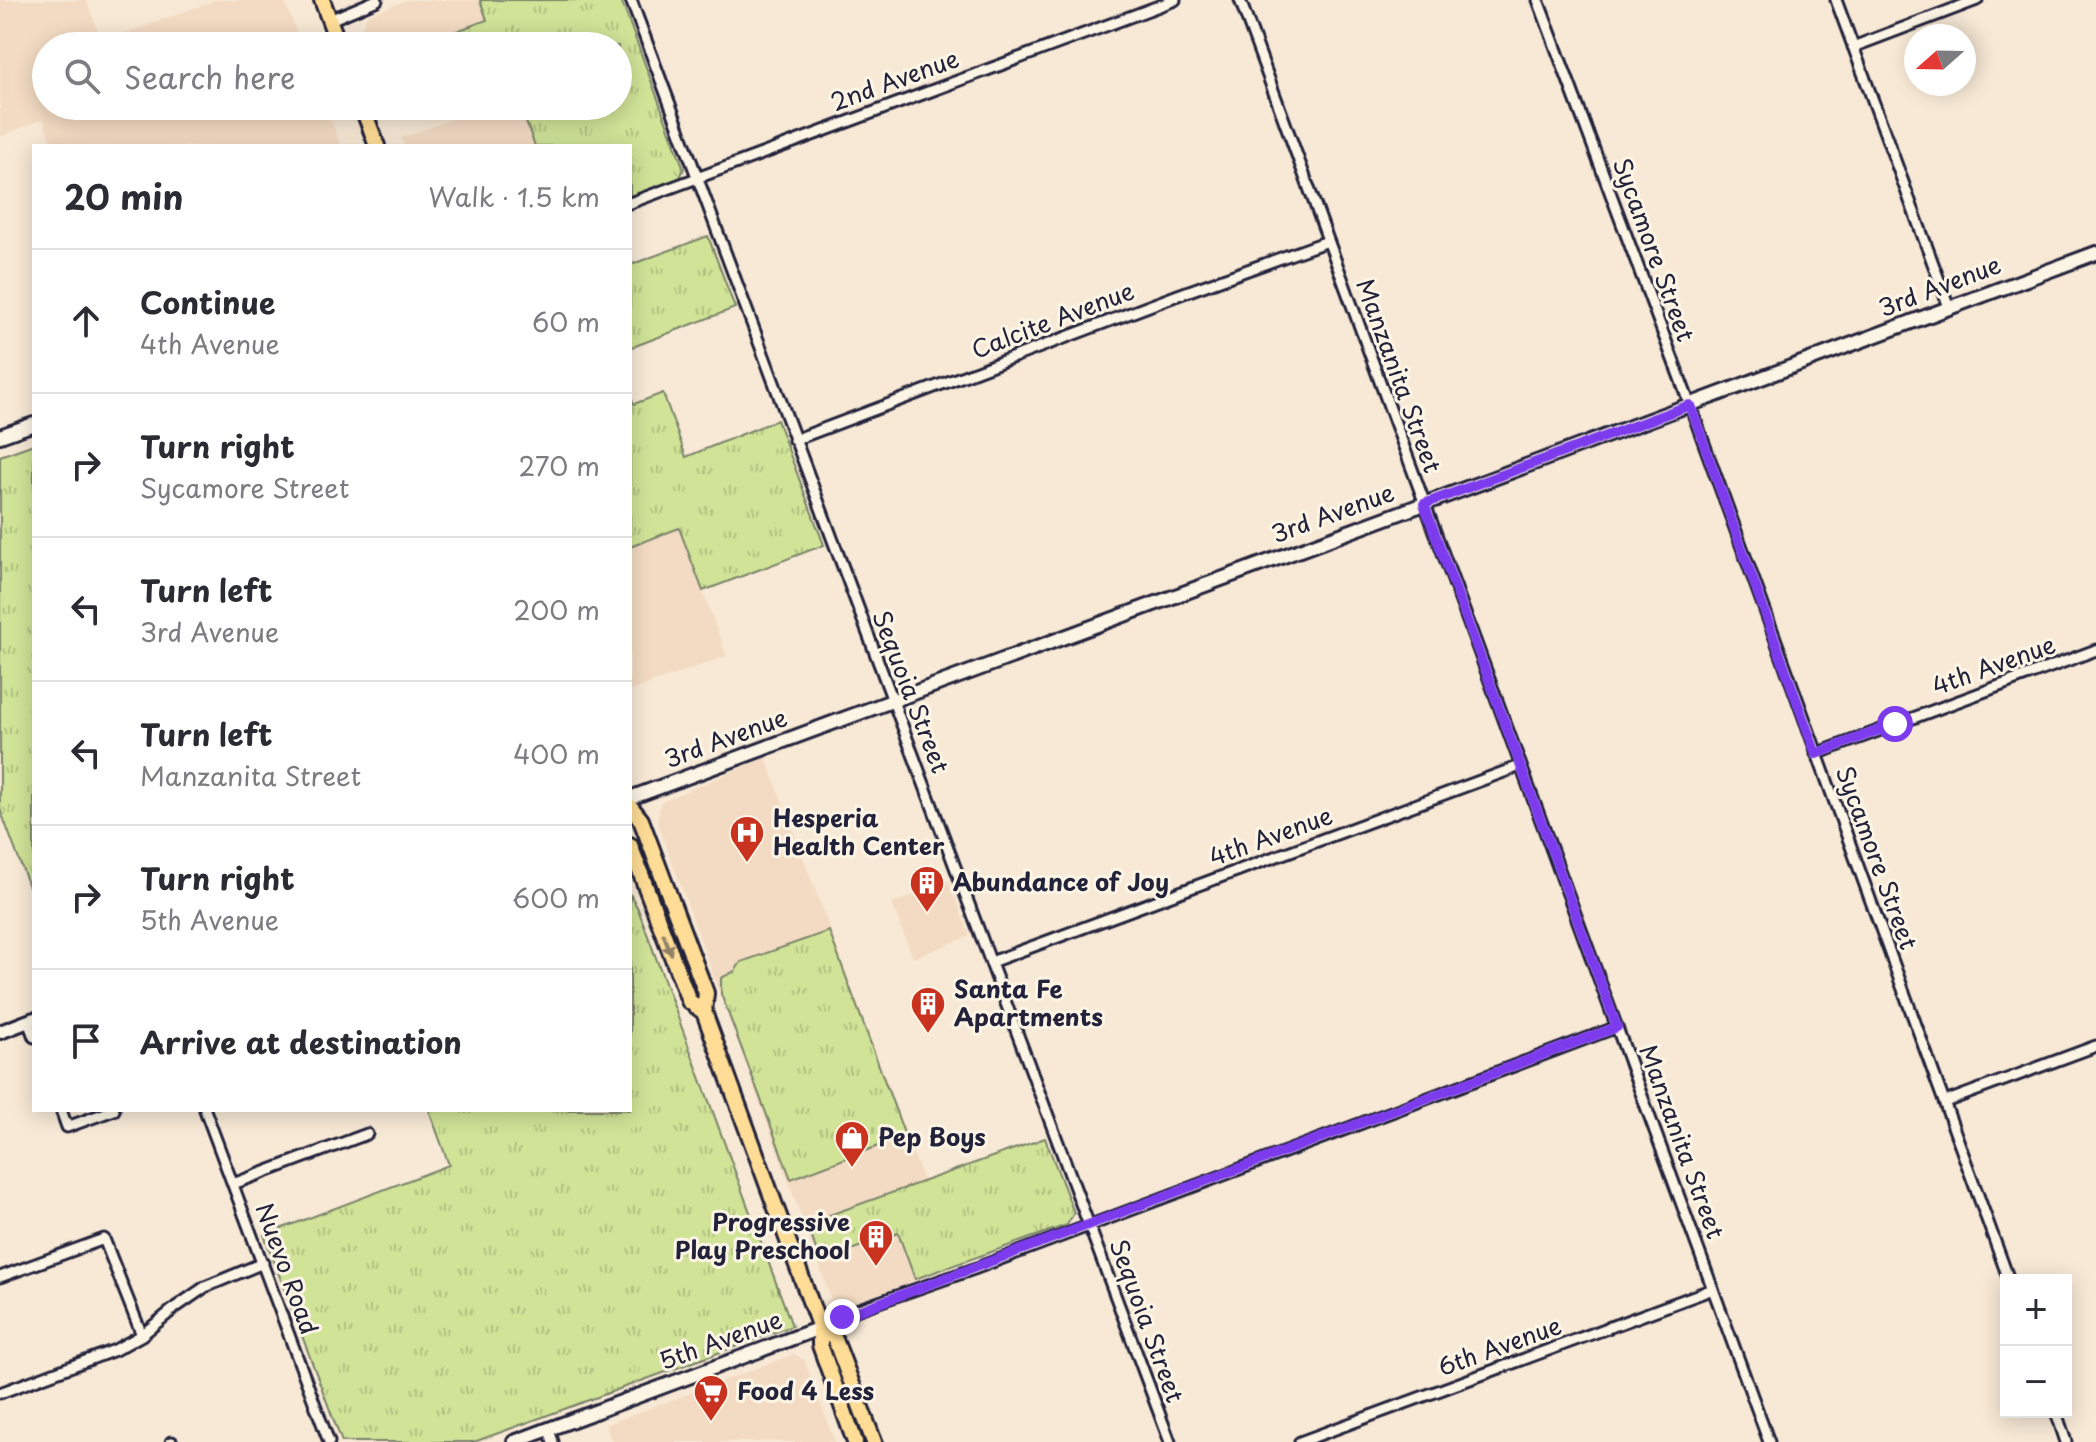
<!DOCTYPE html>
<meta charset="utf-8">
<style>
:root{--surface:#fff;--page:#f2f2f3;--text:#2b2b33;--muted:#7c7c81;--line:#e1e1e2}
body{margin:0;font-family:"Playpen Sans",sans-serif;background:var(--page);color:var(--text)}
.controls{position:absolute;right:24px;bottom:24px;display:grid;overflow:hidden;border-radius:0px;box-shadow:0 4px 20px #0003}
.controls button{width:72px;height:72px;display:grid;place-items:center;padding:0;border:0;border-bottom:2px solid var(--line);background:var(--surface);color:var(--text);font:40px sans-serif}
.compass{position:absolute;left:1904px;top:24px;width:72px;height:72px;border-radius:50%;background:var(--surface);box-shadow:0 4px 20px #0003;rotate:250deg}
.stop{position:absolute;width:24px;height:24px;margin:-18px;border:6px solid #7c3aed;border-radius:50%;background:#fff}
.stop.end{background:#7c3aed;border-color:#fff;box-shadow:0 2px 8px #0008}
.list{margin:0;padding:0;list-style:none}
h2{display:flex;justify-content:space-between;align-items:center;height:104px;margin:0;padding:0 32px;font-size:34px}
h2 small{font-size:26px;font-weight:400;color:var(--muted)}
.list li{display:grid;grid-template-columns:52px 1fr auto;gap:24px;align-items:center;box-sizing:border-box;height:144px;padding:0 32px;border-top:2px solid var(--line)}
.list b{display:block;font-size:30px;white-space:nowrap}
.list p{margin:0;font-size:26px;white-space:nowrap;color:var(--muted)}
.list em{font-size:26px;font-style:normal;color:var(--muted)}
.icon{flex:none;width:44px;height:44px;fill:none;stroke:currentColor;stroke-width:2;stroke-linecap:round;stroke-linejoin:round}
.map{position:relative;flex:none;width:2096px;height:1442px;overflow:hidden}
.search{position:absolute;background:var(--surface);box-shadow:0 4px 20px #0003;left:32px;top:32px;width:600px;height:88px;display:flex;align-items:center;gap:20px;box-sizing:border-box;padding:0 28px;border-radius:44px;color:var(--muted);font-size:30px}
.panel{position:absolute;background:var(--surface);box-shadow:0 4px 20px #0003;left:32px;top:144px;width:600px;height:968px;border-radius:0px}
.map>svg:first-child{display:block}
</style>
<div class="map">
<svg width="2096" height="1442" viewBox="0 0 2096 1442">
<defs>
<pattern id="grass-tufts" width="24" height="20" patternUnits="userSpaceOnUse" patternTransform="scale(2)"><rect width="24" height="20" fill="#d0e397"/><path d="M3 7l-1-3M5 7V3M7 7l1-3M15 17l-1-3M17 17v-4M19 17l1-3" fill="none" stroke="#b2c283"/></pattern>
</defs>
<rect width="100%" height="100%" fill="#f8e9d6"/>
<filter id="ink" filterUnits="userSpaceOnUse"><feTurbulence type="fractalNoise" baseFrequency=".0125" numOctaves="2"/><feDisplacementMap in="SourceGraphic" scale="16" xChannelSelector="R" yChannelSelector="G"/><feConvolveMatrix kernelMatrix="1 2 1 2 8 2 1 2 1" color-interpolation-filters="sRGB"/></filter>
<g filter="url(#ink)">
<path fill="#f3dbc3" d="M0 0H86L102 42 216 0H284L302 46H46V106H325L341 146H53L43 119 0 137Z
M408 0H480L488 20 415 46H367L361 29 367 15Z
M487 106H520L535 146H404L401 138Z
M679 528 727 656 630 691V547Z
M766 757 955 1266 846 1306 833 1304 657 821 661 802Z
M949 881 970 936 913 958 892 904Z
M794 1354 804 1359 835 1442H612L605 1425Z"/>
<path fill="url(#grass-tufts)" stroke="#798269" stroke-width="2" d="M480 0H621L684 169 679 179 630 196V146H535L520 106H618V46H415L487 20Z
M708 236 735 308 630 348V265Z
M663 393 686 457 777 420 824 545 703 591 679 528 630 547V395L634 404Z
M34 444V900L0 809V456Z
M630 894 638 909 792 1326 474 1442H342L264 1235 449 1165 429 1110H630Z
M829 931 905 1136 791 1179 721 994V978L735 971 741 962Z
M1045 1138 1074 1213 1067 1225 915 1279 898 1233 820 1261 807 1223Z"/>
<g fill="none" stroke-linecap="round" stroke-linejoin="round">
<defs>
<path id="street" d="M631 0 1170 1442
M1240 0 1769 1442
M1538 0 1690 405 2009 1280
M1836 0 1949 307
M330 20 377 0
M1853 47 1977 0
M630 203 1175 0
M794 440 1178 295 1328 241
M1816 754 2096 650
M991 962 1520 766
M28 1021 34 1037
M1945 1102 2096 1046
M61 1110 67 1127 114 1110
M205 1110 329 1442
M233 1184 367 1134
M0 1277 104 1239 142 1335
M820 1328 856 1310 974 1269 1617 1027
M0 1393 115 1350 142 1335 176 1307 205 1287 263 1263
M2056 1412 2066 1442
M549 1429 553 1442
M171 1442H172
M1300 1442 1713 1289"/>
<path id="secondary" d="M0 436 34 424
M630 798 1424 504 2096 253
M0 1032 34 1019
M514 1442 820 1328"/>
<path id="primary" d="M322 0 339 46
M362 106 377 146
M630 806 641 820 706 993 704 1012 820 1328V1345L855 1442
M630 845 689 1001 704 1012
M820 1328 834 1337 874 1442"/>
</defs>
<use href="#street" stroke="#22223b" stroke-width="15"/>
<use href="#secondary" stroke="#22223b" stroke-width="18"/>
<use href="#primary" stroke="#22223b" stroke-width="20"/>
<use href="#street" stroke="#fcf5e5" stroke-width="9"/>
<use href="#secondary" stroke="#fcf5e5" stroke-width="12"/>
<use href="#primary" stroke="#ffdd96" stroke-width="14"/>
</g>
<defs><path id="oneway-solid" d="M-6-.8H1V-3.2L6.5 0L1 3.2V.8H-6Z" transform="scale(2)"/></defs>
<use fill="#908068" href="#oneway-solid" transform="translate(667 944) rotate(69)"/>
</g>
<g fill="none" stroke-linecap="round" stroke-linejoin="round" filter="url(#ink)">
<path stroke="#7c3aed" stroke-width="10" d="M842 1317 1617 1027 1424 504 1690 405 1816 754 1895 724"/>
</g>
<defs>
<symbol id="hospital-pin" viewBox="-11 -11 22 30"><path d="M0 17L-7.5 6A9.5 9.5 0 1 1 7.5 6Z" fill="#c8321e" stroke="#fcf5e5"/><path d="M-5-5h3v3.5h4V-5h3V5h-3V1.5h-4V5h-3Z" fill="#fff"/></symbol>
<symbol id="building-pin" viewBox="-11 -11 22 30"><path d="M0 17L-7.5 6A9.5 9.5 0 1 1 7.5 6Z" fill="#c8321e" stroke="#fcf5e5"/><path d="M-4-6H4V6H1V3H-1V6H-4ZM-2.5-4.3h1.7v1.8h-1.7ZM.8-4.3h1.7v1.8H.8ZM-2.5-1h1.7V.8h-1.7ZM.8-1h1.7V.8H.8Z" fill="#fff"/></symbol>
<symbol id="shop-pin" viewBox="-11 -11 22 30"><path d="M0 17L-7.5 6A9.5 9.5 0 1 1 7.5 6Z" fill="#c8321e" stroke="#fcf5e5"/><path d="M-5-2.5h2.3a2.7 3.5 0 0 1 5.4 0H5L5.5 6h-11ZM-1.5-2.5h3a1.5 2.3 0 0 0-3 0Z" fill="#fff"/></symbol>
<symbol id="supermarket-pin" viewBox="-11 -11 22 30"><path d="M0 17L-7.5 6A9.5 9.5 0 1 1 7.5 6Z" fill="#c8321e" stroke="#fcf5e5"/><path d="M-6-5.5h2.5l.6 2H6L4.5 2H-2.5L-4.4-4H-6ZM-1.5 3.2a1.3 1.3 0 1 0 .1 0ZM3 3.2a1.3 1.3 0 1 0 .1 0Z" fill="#fff"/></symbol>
</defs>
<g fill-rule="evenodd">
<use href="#hospital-pin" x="727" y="813" width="40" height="54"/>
<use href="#building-pin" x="907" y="863" width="40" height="54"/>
<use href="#building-pin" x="908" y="984" width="40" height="54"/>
<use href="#shop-pin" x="832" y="1118" width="40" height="54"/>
<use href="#building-pin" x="856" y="1217" width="40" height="54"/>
<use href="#supermarket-pin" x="691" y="1372" width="40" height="54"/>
</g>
<g text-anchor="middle" stroke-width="6" stroke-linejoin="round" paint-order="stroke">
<g font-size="24" fill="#22223b" stroke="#fcf5e5">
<text transform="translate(895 81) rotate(-20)" y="8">2nd Avenue</text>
<text transform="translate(1653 250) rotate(70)" y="8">Sycamore Street</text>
<text transform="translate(1940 287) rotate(-21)" y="8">3rd Avenue</text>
<text transform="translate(1053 321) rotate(-21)" y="8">Calcite Avenue</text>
<text transform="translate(1398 376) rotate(70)" y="8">Manzanita Street</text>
<text transform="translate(1333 514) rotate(-20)" y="8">3rd Avenue</text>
<text transform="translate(1994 666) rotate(-20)" y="8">4th Avenue</text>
<text transform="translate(910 692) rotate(69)" y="8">Sequoia Street</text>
<text transform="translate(726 739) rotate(-20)" y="8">3rd Avenue</text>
<text transform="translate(1271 837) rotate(-20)" y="8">4th Avenue</text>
<text transform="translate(1876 858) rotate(70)" y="8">Sycamore Street</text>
<text transform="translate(1681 1142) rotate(70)" y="8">Manzanita Street</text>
<text transform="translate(286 1269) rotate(70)" y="8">Nuevo Road</text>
<text transform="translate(1146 1321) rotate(70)" y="8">Sequoia Street</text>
<text transform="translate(721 1341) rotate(-20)" y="8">5th Avenue</text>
<text transform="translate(1500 1347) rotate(-20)" y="8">6th Avenue</text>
</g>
<g font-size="24" font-weight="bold" fill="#22223b" stroke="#fcf5e5" text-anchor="start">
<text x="773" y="827">Hesperia<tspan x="773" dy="28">Health Center</tspan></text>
<text x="953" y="891">Abundance of Joy</text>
<text x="954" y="998">Santa Fe<tspan x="954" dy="28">Apartments</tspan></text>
<text x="878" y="1146">Pep Boys</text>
<text x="850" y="1231" text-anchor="end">Progressive<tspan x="850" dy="28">Play Preschool</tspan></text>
<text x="737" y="1400">Food 4 Less</text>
</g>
</g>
</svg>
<div class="controls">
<button>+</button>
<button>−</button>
</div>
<svg class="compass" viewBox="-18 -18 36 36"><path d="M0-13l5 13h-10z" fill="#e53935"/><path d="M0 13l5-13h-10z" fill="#7c7c81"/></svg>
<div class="stop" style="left:1895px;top:724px"></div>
<div class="stop end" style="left:842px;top:1317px"></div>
<div class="search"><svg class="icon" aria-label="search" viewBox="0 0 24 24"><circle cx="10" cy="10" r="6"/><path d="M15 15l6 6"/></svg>Search here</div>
<section class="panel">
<h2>20 min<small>Walk · 1.5 km</small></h2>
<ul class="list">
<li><svg class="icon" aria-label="ahead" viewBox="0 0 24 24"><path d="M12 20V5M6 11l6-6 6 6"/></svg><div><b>Continue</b><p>4th Avenue</p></div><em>60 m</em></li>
<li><svg class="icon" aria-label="right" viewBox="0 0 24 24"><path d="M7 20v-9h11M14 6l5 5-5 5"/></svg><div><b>Turn right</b><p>Sycamore Street</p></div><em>270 m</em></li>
<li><svg class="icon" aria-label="left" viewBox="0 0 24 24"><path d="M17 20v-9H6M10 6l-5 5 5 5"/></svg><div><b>Turn left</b><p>3rd Avenue</p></div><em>200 m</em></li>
<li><svg class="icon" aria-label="left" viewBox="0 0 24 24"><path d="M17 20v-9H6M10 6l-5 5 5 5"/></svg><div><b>Turn left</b><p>Manzanita Street</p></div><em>400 m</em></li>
<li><svg class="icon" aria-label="right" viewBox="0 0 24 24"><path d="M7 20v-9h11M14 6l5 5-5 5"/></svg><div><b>Turn right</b><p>5th Avenue</p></div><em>600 m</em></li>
<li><svg class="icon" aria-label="arrive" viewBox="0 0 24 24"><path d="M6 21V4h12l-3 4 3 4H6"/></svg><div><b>Arrive at destination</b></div></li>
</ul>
</section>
</div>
